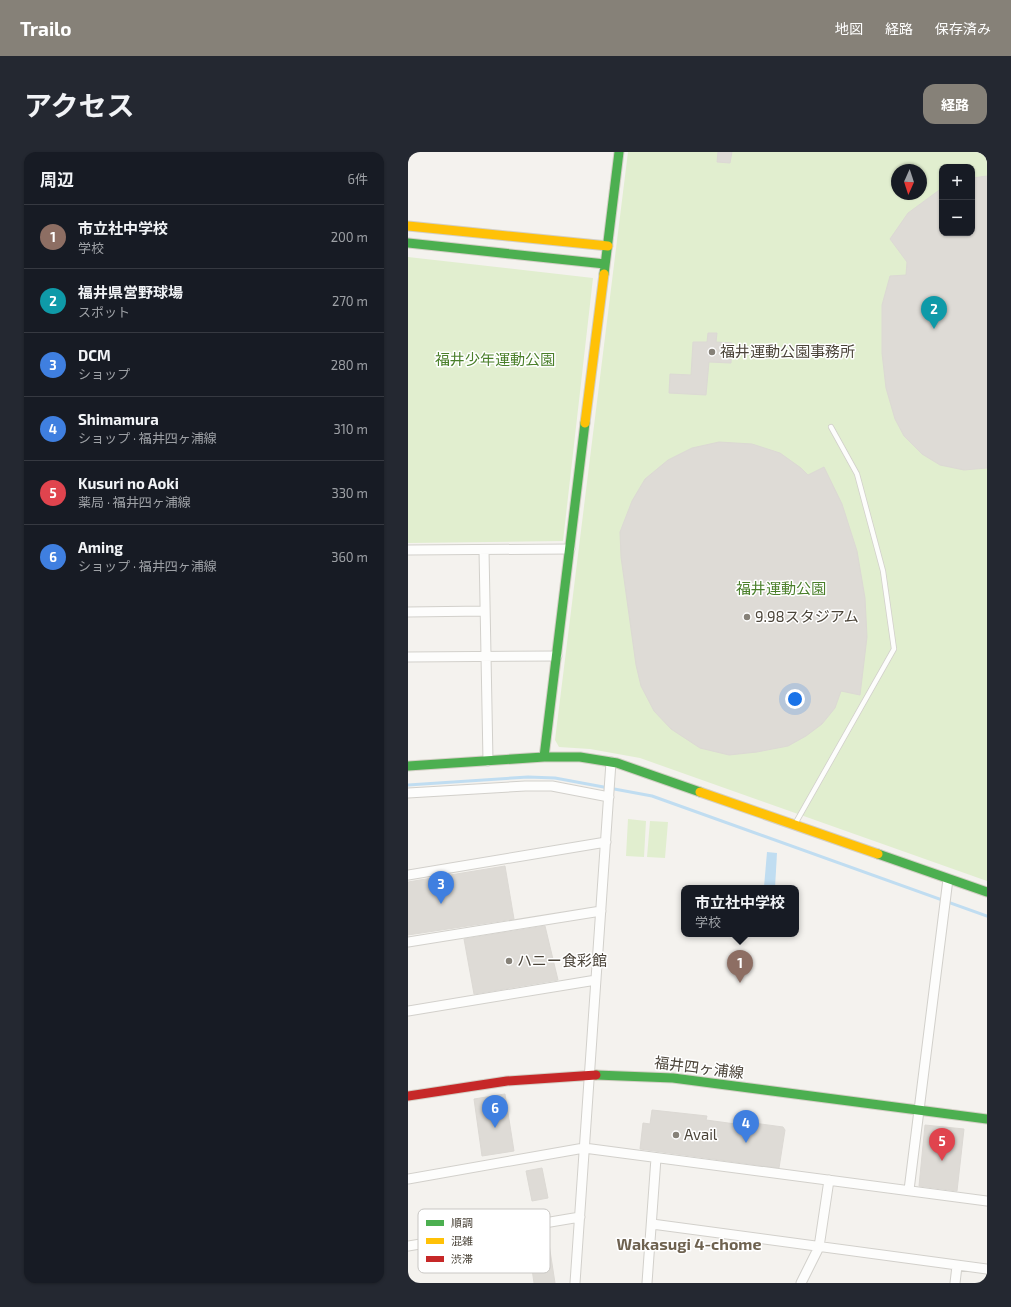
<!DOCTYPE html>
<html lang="ja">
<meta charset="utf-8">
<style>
:root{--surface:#171b24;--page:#242831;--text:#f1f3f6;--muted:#9ea1a6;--line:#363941;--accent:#868178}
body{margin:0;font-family:"Exo 2","Noto Sans JP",sans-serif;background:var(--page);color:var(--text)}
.controls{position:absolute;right:12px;top:12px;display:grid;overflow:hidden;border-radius:8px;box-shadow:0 1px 3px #0004}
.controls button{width:36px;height:36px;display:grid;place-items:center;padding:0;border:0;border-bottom:1px solid var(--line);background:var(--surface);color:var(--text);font:20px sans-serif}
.compass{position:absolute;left:483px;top:12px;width:36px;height:36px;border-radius:50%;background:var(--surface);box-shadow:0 1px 3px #0004;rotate:183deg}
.you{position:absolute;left:387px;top:547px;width:14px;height:14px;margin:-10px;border:3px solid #fff;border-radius:50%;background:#1a73e8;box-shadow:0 0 0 6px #1a73e833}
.badge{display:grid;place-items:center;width:26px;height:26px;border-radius:50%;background:var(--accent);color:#fff;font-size:13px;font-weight:700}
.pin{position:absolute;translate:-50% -33px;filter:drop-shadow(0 1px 2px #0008)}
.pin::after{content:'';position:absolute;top:21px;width:14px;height:12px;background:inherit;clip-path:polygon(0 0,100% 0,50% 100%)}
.popup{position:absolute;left:273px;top:733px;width:118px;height:52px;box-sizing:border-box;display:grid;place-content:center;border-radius:8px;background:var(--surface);filter:drop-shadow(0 1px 3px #0005);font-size:13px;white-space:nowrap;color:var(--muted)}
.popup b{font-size:15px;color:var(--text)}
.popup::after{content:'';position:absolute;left:50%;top:100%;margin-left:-8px;border:8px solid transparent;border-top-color:var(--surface)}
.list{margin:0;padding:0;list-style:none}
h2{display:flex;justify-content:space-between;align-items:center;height:52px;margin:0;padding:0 16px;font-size:17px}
h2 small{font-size:13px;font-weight:400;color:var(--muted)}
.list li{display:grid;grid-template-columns:26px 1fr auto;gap:12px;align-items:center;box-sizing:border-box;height:64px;padding:0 16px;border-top:1px solid var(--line)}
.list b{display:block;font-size:15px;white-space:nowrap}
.list p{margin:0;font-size:13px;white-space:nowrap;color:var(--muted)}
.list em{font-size:13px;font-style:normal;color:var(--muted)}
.map{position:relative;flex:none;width:579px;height:1131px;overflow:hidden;border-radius:12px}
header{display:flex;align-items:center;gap:24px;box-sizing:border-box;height:56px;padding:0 20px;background:var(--accent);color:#fff}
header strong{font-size:19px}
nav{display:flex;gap:22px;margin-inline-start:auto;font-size:14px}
.intro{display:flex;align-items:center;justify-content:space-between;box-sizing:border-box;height:96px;padding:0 24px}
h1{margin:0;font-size:28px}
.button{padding:10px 18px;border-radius:12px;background:var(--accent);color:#fff;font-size:14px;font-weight:700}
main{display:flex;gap:24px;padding:0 24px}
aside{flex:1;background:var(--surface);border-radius:12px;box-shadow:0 1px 3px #0004}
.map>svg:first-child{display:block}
</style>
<header>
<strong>Trailo</strong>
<nav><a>地図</a><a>経路</a><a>保存済み</a></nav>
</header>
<div class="intro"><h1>アクセス</h1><a class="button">経路</a></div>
<main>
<aside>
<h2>周辺<small>6件</small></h2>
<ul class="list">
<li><span class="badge" style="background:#8d6e63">1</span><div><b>市立社中学校</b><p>学校</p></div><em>200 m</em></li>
<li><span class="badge" style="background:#0f9aa8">2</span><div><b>福井県営野球場</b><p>スポット</p></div><em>270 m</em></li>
<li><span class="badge" style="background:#3f7fe0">3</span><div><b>DCM</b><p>ショップ</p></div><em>280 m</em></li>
<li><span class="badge" style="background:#3f7fe0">4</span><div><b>Shimamura</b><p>ショップ · 福井四ヶ浦線</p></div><em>310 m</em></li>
<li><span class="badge" style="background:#e0444e">5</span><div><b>Kusuri no Aoki</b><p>薬局 · 福井四ヶ浦線</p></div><em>330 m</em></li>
<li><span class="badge" style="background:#3f7fe0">6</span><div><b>Aming</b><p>ショップ · 福井四ヶ浦線</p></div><em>360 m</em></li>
</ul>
</aside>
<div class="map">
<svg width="579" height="1131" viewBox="0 0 579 1131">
<rect width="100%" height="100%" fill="#f4f2ee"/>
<path fill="#e1eecf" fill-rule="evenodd" d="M220 0H579V729L232 606 182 597 151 595 147 588ZM534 15H564V81H534ZM489 18H513V42H489Z
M0 105 185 126 155 389 0 391Z
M220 667 238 669 236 705 218 704Z
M242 669 260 670 257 706 239 705Z"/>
<path fill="#c0ddf1" d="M359 700 369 701 367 736 356 735Z"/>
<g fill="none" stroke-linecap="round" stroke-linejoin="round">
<path stroke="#c0ddf1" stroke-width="3" d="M0 633 120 625 147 626 244 644 579 764"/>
</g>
<path fill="#dedbd6" stroke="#dcd9d4" d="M310 0H324L322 11 309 10Z
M579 24V316L556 318 532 313 514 302 496 284 487 267 478 236 474 201V153L482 124 498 123 499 110 482 87 500 61 534 36V81H564V26Z
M300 181H309L308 190 324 191 323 211 301 210 298 243 261 241 262 222 283 223 285 190H299Z
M311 290 344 292 372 301 393 316 400 323 416 315 434 352 449 399 457 446 459 485 452 543 433 539 427 556 414 572 398 584 380 594 349 600 321 603 292 596 263 577 246 559 233 534 228 513 213 405 212 380 224 349 237 327 260 308 284 296Z
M97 714 106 767 0 783V730Z
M137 774 150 828 66 842 56 787Z
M97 942 106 999 74 1004 66 947Z
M244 958 299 964 298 968 335 973 338 970 375 975 377 978 371 1016 232 997 235 971 242 972Z
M517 973 556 977 549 1039 511 1034Z
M134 1016 140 1046 124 1049 118 1019Z
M141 1092 147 1131H126L122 1103 133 1101 132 1093Z"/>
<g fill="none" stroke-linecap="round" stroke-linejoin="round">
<defs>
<path id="lane" d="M387 672 486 497 475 419 449 322 423 275"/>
<path id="street" d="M0 398 162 397
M76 398 80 609
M0 460 77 459
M0 505 149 504
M0 641 117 634H144L201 645
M0 723 198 690
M0 790 193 759
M0 859 188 828
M0 1027 176 996 579 1049
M501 1038 540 727
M244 1072 579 1117
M0 1094 172 1065
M167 1131 203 610
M239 1131 248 1006
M393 1131 411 1095 421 1028
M547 1131 549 1114"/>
<path id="fast" d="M0 91 197 112
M196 122 211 0
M136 605 177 271
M0 614 136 605H172L209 611 292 640
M470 702 579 740
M188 923 265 926 579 967"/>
<path id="slow" d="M0 74 200 94
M177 271 196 122
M292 640 470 702"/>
<path id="jam" d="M0 944 99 929 188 923"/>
</defs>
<use href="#lane" stroke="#d2d0cb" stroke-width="6"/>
<use href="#street" stroke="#d2d0cb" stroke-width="11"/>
<use href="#fast" stroke="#d3cfc5" stroke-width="11"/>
<use href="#slow" stroke="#d3cfc5" stroke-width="11"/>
<use href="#jam" stroke="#d3cfc5" stroke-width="11"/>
<use href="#lane" stroke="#fdfdfc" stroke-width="4.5"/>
<use href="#street" stroke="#fdfdfc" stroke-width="9"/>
<use href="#fast" stroke="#4caf50" stroke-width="9"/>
<use href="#slow" stroke="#ffc107" stroke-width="9"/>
<use href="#jam" stroke="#c62828" stroke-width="9"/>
</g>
<g fill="#868178" stroke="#fff" stroke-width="1.5">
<circle cx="304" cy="200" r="4"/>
<circle cx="339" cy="465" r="4"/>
<circle cx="101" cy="809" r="4"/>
<circle cx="268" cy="983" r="4"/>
</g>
<g text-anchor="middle" stroke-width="3" stroke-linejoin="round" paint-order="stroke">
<g font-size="15" fill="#4b4439" stroke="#fff" text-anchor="start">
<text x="312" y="205">福井運動公園事務所</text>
<text x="347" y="470">9.98スタジアム</text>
<text x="109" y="814">ハニー食彩館</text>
<text x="276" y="988">Avail</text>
</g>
<g font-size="15" fill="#4a7f2a" stroke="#fff">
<text x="87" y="213">福井少年運動公園</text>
<text x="373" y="442">福井運動公園</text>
</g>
<g font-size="15" fill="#4b4439" stroke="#fff">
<text transform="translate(291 916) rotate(7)" y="5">福井四ヶ浦線</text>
</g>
<g font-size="16" font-weight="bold" fill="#6e6250" stroke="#fff">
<text x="281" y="1098">Wakasugi 4-chome</text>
</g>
</g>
<rect x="10" y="1057" width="132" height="64" rx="6" fill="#fff" stroke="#c9c7c4" stroke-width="1"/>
<rect x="18" y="1068" width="18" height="6" fill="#4caf50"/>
<rect x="18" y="1086" width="18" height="6" fill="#ffc107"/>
<rect x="18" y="1104" width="18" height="6" fill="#c62828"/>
<g font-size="11" fill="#4b4439">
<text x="43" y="1075">順調</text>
<text x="43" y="1093">混雑</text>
<text x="43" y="1111">渋滞</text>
</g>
</svg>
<div class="controls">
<button>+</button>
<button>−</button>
</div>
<svg class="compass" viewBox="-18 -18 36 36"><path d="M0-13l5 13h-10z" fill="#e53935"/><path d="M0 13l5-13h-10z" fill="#9ea1a6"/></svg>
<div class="you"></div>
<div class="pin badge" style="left:332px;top:831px;background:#8d6e63">1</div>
<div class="popup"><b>市立社中学校</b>学校</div>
<div class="pin badge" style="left:526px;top:177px;background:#0f9aa8">2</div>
<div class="pin badge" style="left:33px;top:752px;background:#3f7fe0">3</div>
<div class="pin badge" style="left:338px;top:991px;background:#3f7fe0">4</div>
<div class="pin badge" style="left:534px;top:1009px;background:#e0444e">5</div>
<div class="pin badge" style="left:87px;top:976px;background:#3f7fe0">6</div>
</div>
</main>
